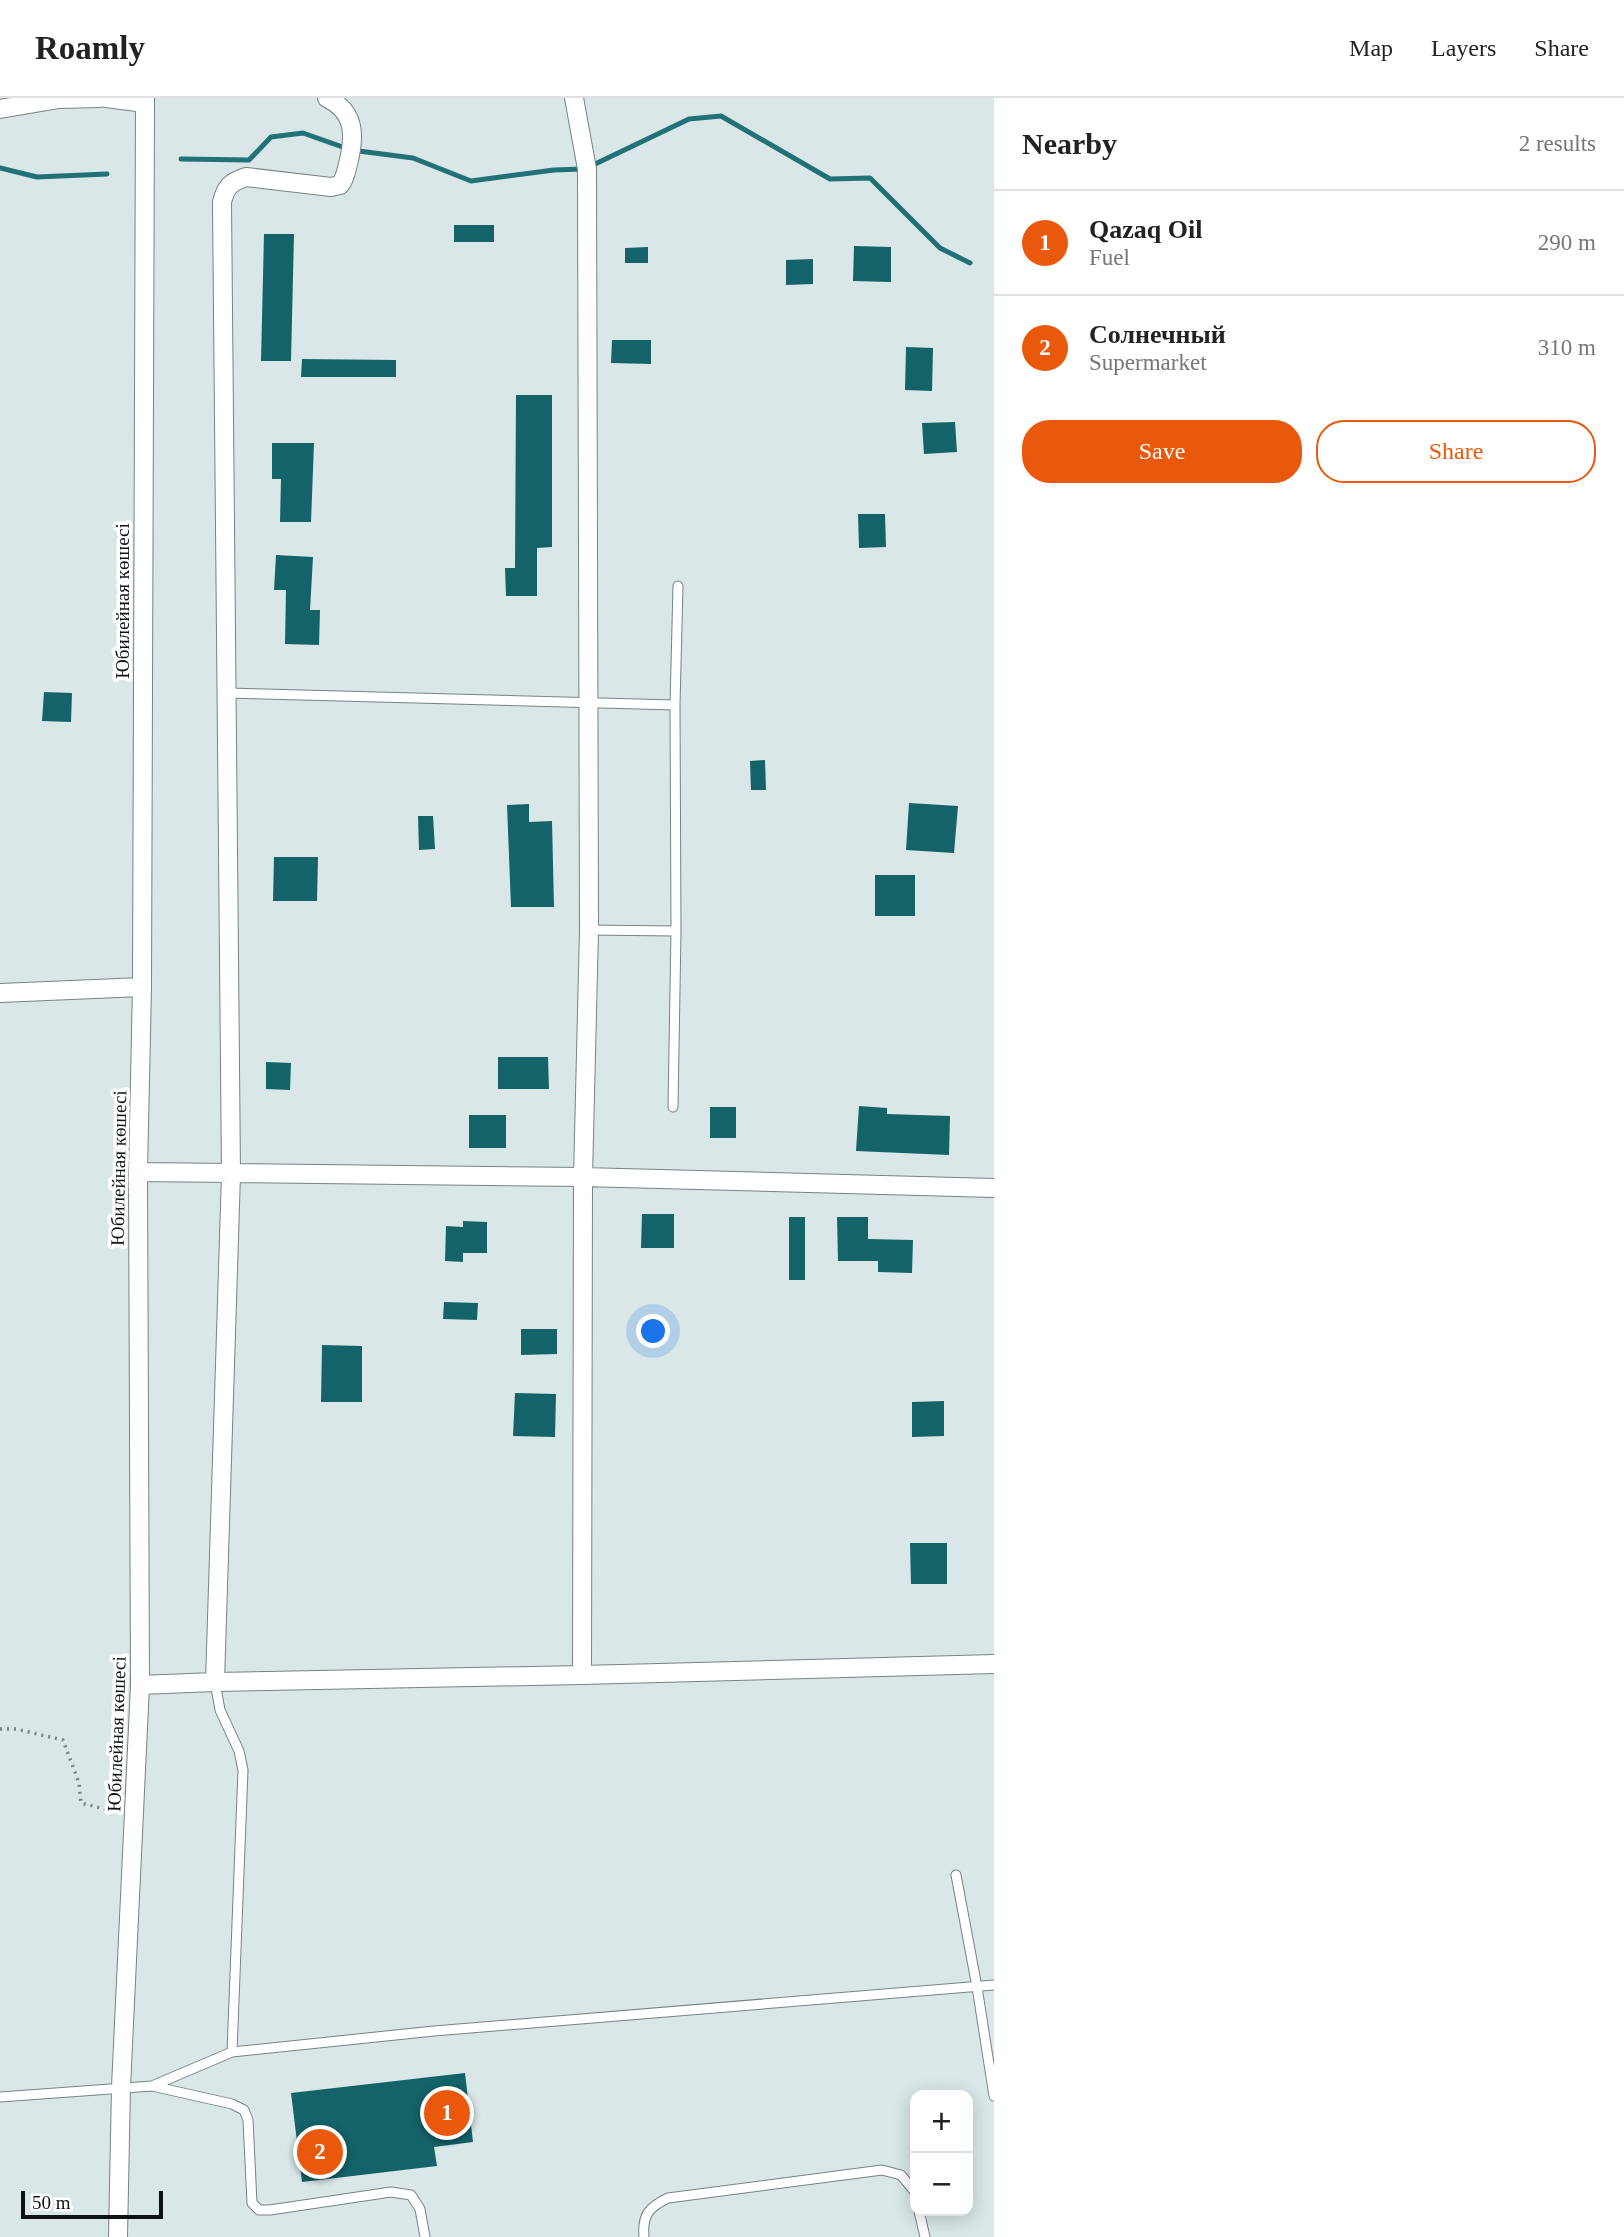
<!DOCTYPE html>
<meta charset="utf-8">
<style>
:root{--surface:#fff;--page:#f6f6f6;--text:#222;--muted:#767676;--line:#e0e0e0;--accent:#ea580c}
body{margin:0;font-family:Georgia,serif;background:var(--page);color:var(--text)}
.controls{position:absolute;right:21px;bottom:21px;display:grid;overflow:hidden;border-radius:14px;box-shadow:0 4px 18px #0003}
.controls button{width:63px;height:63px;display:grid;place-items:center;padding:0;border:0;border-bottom:2px solid var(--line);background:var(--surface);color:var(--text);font:35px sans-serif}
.scale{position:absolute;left:21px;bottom:18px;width:142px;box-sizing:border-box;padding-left:7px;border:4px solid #0e1213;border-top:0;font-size:19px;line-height:24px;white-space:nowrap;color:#0e1213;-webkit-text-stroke:5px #fff;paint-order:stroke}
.you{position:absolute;left:654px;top:1234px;width:24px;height:24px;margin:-18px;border:5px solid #fff;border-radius:50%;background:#1a73e8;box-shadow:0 0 0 10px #1a73e833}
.badge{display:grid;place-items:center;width:46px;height:46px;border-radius:50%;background:var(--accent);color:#fff;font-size:23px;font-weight:700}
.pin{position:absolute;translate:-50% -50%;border:4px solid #fff;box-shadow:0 2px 7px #0006}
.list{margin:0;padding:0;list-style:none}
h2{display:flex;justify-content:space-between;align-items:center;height:91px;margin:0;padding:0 28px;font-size:30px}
h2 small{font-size:23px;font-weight:400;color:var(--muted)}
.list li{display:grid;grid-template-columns:46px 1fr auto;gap:21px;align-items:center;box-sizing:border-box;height:105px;padding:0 28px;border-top:2px solid var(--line)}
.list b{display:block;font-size:26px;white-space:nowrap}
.list p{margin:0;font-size:23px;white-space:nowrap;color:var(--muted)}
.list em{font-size:23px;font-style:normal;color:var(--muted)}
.actions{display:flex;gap:14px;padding:21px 28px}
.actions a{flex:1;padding:16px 0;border:2px solid var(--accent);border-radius:28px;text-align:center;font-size:24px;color:var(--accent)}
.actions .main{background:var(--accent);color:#fff}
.map{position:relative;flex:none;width:994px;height:2139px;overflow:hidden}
header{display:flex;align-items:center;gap:42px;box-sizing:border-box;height:98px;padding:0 35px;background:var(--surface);border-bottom:2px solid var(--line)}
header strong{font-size:33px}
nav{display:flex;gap:38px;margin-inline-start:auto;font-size:24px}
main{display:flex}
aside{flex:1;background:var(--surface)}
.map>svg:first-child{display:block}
</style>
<header>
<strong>Roamly</strong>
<nav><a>Map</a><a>Layers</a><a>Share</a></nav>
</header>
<main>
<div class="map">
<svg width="994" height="2139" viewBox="0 0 994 2139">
<rect width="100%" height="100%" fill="#d9e7e8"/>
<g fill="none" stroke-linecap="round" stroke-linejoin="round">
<path stroke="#227176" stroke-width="5" d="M181 61 249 62 271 39 303 35 351 52 413 60 471 83 554 72 582 71
M591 68 689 21 721 18 830 81 870 80 940 150 970 165
M0 70 37 79 107 76"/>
</g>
<path fill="#146369" d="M454 127H494V144H454Z
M264 136H294L291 263H261Z
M854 148 891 149V184L853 183Z
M648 149V165H625V150Z
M813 161V186L786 187V162Z
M612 242H651V266L611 265Z
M906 249 933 250 932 293 905 292Z
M302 261 396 262V279H301Z
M516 297H552V449L537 450V498H506L505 470H515Z
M955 324 957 354 924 356 922 325Z
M272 345H314L311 424H280L281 381H272Z
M858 416H885L886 449 859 450Z
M276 457 313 459 310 512H320L319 547 285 546 286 492H274Z
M44 594 72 595 71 624 42 623Z
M765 662 766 692H751L750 663Z
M909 705 958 708 954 755 906 752Z
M529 706V724L552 723 554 809H511L507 707Z
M418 718H433L435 751 419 752Z
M274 759H318L317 803H273Z
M875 777H915V818H875Z
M498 959H548L549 991H498Z
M266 964 291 965 290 992 266 991Z
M859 1008 887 1010V1016L950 1018 949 1057 856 1053Z
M710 1009H736V1040H710Z
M469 1017H506V1050H469Z
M642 1116H674V1150H641Z
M789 1119H805V1182H789Z
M837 1119H868V1141L913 1142 912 1175 878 1174V1163H838Z
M463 1123 487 1124V1155H463V1164L445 1163 446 1128 463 1129Z
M444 1204 478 1205 477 1222 443 1221Z
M521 1231H557V1256L521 1257Z
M322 1247 362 1248V1304H321Z
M515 1295 556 1296 555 1339 513 1338Z
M944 1303V1338L912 1339V1304Z
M910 1445H947V1486H911Z
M465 1975 473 2044 434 2049 437 2068 302 2084 291 1995Z"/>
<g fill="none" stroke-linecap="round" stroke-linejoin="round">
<defs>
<path id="service" d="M226 595 675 607
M589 832 676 833 673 1009
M676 833 675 607 678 488
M215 1584 220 1612 239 1653 243 1672 232 1954
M956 1777 977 1889 994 1998
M152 1988 232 1954 434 1933 994 1887
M0 1999 152 1988 232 2006 244 2012 248 2022 252 2105 259 2112H270L391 2094 411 2097 420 2111 425 2139
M919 2113 925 2139
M644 2139C642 2117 649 2109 668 2100L882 2072 901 2077 915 2094"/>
<path id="minor" d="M106 0 145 5
M574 0 587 71 589 832 583 1079 582 1577
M0 11 59 1 100 0
M0 895 142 889
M138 1074 583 1079 994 1090
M215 1584 231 1076 222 104C226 88 231 84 246 79L331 89 340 87C345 81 346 74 348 66 355 39 356 14 327 0
M140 1587 215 1584 582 1577 994 1566
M118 2139 121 1989 140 1587 138 1074 142 889 145 0"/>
</defs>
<use href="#service" stroke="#778384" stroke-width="11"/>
<use href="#minor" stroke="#778384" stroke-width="20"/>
<path stroke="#7b8485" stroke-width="3.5" stroke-dasharray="2 5" stroke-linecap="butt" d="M0 1631H16L63 1642 79 1685 81 1705 116 1714"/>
<use href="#service" stroke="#fff" stroke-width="9"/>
<use href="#minor" stroke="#fff" stroke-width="18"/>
</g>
<g text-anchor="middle" stroke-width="7" stroke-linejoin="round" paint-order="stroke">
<g font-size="19" fill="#0e1213" stroke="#fff">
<text transform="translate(122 503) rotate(-90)" y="7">Юбилейная көшесі</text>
<text transform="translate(118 1070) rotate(-89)" y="7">Юбилейная көшесі</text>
<text transform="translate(116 1636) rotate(-88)" y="7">Юбилейная көшесі</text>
</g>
</g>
</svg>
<div class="controls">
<button>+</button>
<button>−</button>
</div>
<div class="scale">50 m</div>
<div class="you"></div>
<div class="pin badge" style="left:447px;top:2015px">1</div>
<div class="pin badge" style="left:320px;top:2054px">2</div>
</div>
<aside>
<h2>Nearby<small>2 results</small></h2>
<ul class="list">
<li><span class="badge">1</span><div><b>Qazaq Oil</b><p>Fuel</p></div><em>290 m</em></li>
<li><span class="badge">2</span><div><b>Солнечный</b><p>Supermarket</p></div><em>310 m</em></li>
</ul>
<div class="actions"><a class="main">Save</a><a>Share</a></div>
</aside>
</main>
